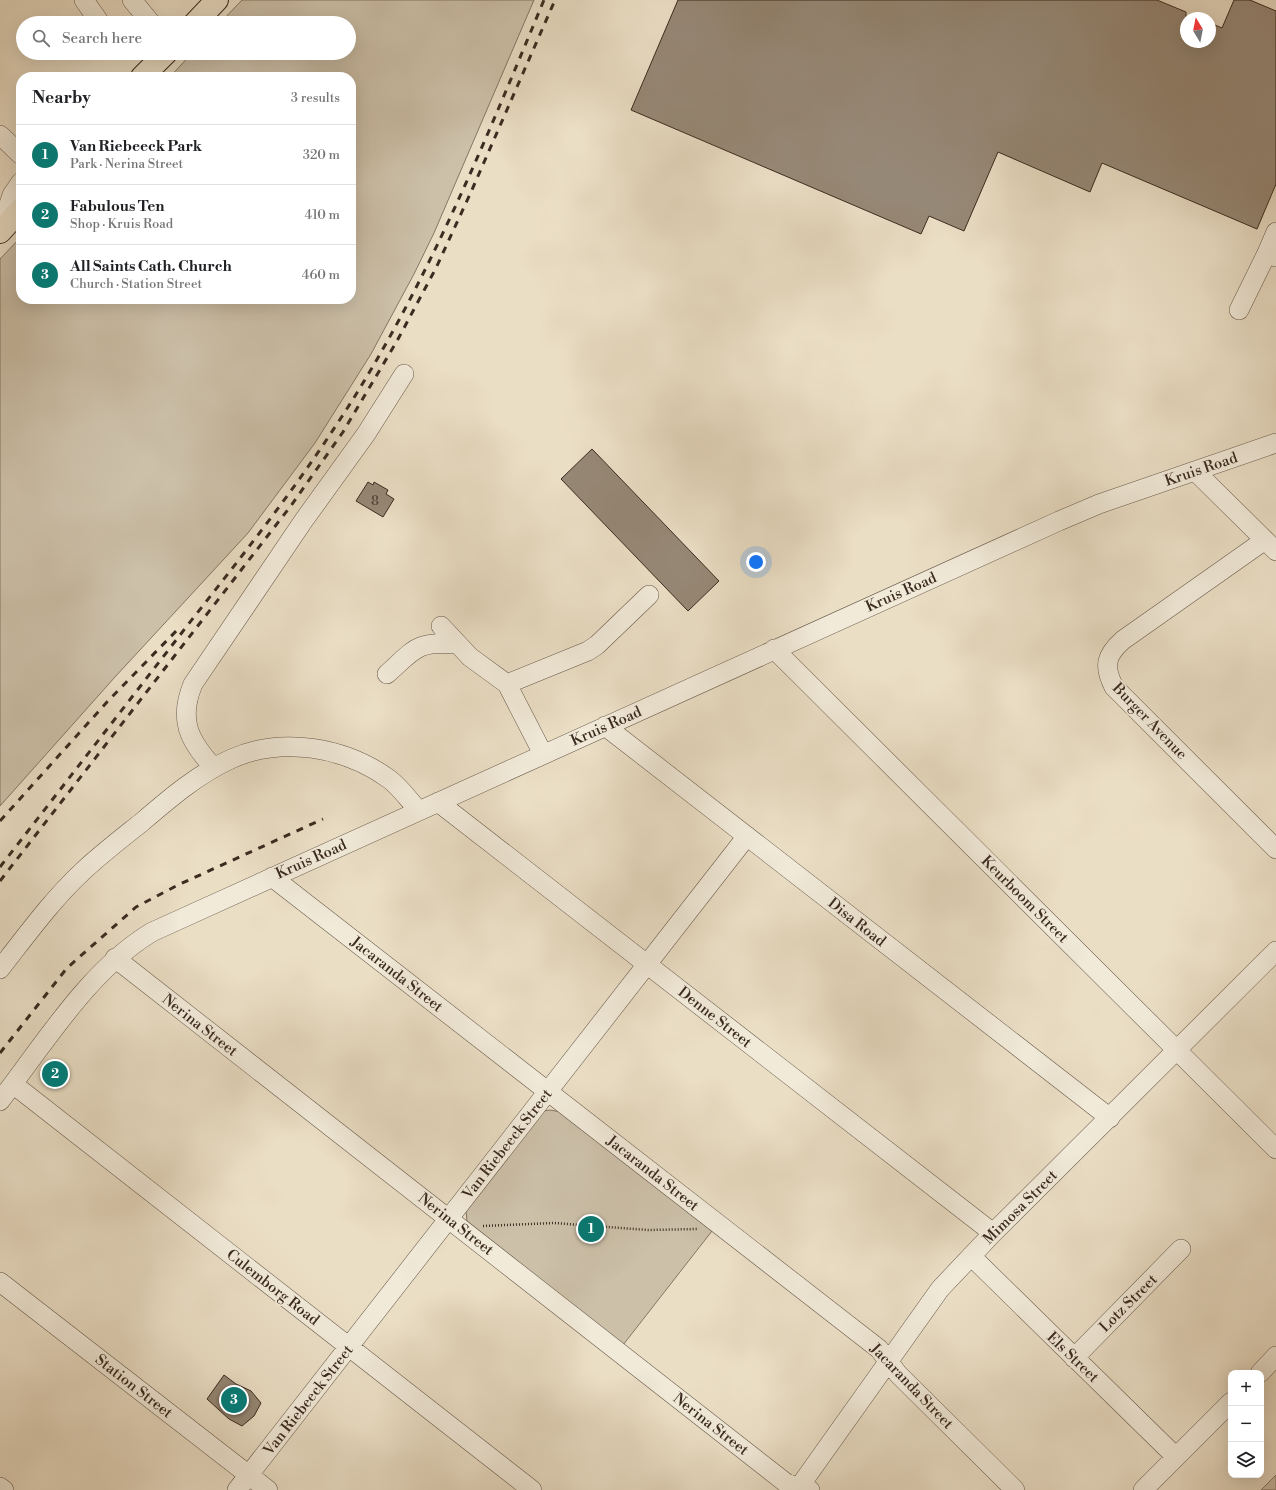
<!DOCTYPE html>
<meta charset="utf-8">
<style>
:root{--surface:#fff;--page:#f6f6f6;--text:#202124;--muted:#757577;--line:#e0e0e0;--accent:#0f766e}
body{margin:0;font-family:"Libre Bodoni",serif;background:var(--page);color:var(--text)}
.controls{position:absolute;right:12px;bottom:12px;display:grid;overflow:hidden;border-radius:8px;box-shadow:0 4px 16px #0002}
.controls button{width:36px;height:36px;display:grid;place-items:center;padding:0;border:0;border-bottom:1px solid var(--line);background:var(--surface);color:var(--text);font:20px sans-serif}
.compass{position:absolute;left:1180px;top:12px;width:36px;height:36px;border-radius:50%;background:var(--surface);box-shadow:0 4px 16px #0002;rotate:350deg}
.you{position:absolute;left:756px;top:562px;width:14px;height:14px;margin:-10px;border:3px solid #fff;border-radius:50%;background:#1a73e8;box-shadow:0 0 0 6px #1a73e833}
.badge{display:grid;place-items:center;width:26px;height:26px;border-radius:50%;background:var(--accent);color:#fff;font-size:13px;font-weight:700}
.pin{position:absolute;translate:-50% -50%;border:2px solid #fff;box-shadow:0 1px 4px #0006}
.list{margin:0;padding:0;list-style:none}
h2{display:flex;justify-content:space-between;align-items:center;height:52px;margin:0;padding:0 16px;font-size:17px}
h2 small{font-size:13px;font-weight:400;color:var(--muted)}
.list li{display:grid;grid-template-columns:26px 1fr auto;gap:12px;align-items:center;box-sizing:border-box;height:60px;padding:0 16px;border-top:1px solid var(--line)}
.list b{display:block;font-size:15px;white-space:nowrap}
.list p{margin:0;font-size:13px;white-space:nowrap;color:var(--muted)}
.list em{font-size:13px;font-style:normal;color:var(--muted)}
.icon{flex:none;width:22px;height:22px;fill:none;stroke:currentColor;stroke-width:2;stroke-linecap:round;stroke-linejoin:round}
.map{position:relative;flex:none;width:1276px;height:1490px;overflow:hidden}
.search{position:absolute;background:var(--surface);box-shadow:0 4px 16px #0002;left:16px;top:16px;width:340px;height:44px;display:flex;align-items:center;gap:10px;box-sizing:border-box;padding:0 14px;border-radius:22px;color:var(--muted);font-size:15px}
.panel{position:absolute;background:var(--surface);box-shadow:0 4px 16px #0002;left:16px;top:72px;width:340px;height:232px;border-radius:16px}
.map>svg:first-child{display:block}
</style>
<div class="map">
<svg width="1276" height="1490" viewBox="0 0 1276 1490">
<rect width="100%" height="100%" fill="#eadec5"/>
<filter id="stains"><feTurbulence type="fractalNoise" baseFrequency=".005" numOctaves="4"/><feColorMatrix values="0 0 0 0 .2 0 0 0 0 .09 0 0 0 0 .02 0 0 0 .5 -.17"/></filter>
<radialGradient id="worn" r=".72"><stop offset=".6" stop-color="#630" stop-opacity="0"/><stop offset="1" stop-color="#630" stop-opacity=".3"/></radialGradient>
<path fill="#ccc0a9" stroke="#847664" d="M242 0H534L434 233 414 274 371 354 315 443 248 533 115 677 0 806V259L21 237V299H351V77H170L192 53H349V23H220Z
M550 1110 561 1112 712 1231 623 1345 467 1221 466 1211 544 1111Z
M1276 1475V1490H1261Z"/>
<path fill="#968876" stroke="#3b2b20" d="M678 0H1157L1186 12V42H1210V23L1222 28 1234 0H1250L1276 11V184L1257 229 1102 163 1090 192 998 152 964 231 929 216 921 234 631 110Z
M592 449 719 581 688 611 561 479Z
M368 482 373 485 374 482 388 490 386 494 394 499 383 517 356 501Z
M224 1375 236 1384 251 1391 261 1403 254 1416 242 1426 229 1419 207 1399Z"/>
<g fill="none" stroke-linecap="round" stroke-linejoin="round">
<defs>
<path id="minor" d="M84 0 98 20
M132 0 151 23
M0 135 21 155
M0 231 12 195 21 182
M1267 253 1276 232
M1239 310 1267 253 1276 257
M1195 471 1276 551
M1265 540 1123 640C1106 655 1103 666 1114 687L1276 849
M441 626 470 657 507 684 543 754
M774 649 1276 1149
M387 674C415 649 416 641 456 644
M507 684 588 651 597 645 649 595
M605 726 1110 1118
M214 768C189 741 178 720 193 684L304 520 366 434 404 374
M438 802 993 1233
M272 877 879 1349 898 1374 1015 1490
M115 958 786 1483 810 1490
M0 969C26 936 51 901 82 872 101 854 122 838 142 822 170 798 198 774 231 759 282 736 345 747 389 779 400 787 409 800 418 810
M13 1084 532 1490
M0 1101C45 1043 89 970 152 932L1059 521 1099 504 1276 443
M971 1256 1176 1457
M0 1282 268 1490
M1074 1358 1181 1249
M1260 1373 1276 1356
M0 1487 4 1490
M237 1490 747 836
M797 1490 940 1289 993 1233 1276 951
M1143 1490 1231 1402"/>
<path id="major" d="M195 23 217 0
M142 77 166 53
M0 232 21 209"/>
</defs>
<use href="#minor" stroke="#675849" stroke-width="20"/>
<use href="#major" stroke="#3b2b20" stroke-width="24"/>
<path stroke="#3b2b20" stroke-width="2.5" stroke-dasharray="1 2" stroke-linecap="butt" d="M483 1226 554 1223 648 1230 698 1229"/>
<use href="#minor" stroke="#f1ead9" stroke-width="19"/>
<use href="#major" stroke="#eadec5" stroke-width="22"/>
<path stroke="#3b2b20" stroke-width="3" stroke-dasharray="7 7" stroke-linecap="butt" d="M0 821 107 702 181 626
M0 867C63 786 125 706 187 626 238 561 290 496 335 427 423 295 483 146 544 0
M0 881 290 507 343 432 397 341 436 268 471 192 555 0
M0 1053 67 968 136 907 178 885 323 819"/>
</g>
<g text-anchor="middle" stroke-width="3.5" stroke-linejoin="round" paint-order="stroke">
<g font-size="13" fill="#524236">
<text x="375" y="505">8</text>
</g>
<g font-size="15" fill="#3b2b20" stroke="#f1ead9">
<text transform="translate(1201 469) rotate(-19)" y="5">Kruis Road</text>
<text transform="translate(901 592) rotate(-24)" y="5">Kruis Road</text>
<text transform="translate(1150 721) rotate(46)" y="5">Burger Avenue</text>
<text transform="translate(606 726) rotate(-24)" y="5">Kruis Road</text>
<text transform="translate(311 859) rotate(-24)" y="5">Kruis Road</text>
<text transform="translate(1025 899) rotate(45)" y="5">Keurboom Street</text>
<text transform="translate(857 922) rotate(38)" y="5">Disa Road</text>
<text transform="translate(397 974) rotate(38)" y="5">Jacaranda Street</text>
<text transform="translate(715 1017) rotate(38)" y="5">Denne Street</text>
<text transform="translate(200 1025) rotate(38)" y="5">Nerina Street</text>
<text transform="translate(507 1144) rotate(-52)" y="5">Van Riebeeck Street</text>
<text transform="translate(653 1173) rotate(38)" y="5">Jacaranda Street</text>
<text transform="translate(1020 1207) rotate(-45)" y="5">Mimosa Street</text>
<text transform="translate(456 1224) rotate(38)" y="5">Nerina Street</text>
<text transform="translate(273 1287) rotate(38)" y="5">Culemborg Road</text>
<text transform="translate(1128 1303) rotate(-45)" y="5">Lotz Street</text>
<text transform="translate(1073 1357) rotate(44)" y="5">Els Street</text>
<text transform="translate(134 1386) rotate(38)" y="5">Station Street</text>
<text transform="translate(912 1386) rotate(46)" y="5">Jacaranda Street</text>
<text transform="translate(308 1400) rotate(-52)" y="5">Van Riebeeck Street</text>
<text transform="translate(711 1424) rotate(38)" y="5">Nerina Street</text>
</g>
</g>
<rect width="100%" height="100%" filter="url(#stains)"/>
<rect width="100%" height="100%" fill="url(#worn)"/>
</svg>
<div class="controls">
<button>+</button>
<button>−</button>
<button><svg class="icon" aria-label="layers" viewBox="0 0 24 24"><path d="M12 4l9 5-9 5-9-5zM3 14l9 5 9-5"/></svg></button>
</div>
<svg class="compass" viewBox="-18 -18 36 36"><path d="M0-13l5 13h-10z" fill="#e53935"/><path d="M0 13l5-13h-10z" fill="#757577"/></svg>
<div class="you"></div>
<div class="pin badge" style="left:591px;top:1229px">1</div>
<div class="pin badge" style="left:55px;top:1074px">2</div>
<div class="pin badge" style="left:234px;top:1400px">3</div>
<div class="search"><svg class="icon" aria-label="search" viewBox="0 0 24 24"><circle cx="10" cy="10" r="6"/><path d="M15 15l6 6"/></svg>Search here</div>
<section class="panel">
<h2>Nearby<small>3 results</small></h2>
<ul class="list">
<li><span class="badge">1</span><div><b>Van Riebeeck Park</b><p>Park · Nerina Street</p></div><em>320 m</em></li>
<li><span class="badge">2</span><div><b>Fabulous Ten</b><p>Shop · Kruis Road</p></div><em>410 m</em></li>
<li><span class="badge">3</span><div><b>All Saints Cath. Church</b><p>Church · Station Street</p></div><em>460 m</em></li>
</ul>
</section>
</div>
